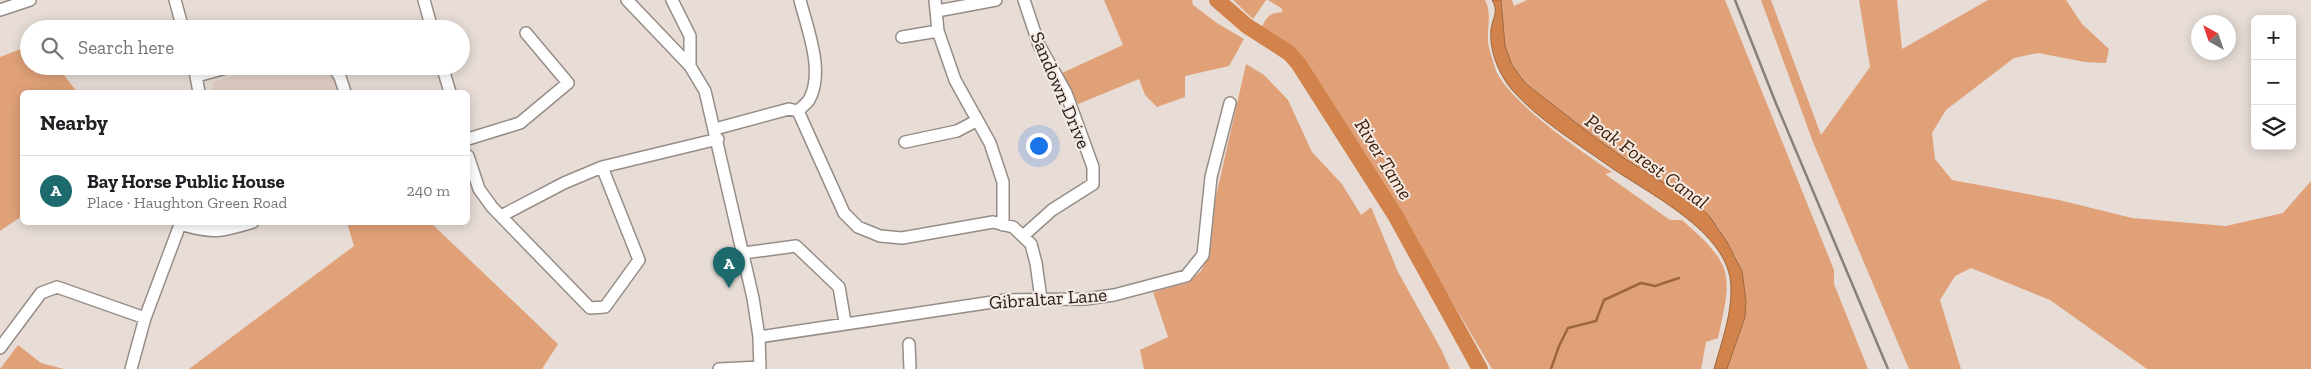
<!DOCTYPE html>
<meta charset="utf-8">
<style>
:root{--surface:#fff;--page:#f6f6f6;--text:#202124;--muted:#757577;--line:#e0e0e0;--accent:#1d6a6d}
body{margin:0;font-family:"Zilla Slab",serif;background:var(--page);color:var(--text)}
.controls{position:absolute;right:15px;top:15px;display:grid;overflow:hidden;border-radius:8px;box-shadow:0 2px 12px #0003}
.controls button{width:45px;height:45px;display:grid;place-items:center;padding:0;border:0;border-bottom:1px solid var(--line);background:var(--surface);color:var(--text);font:25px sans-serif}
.compass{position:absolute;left:2191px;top:15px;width:45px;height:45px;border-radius:50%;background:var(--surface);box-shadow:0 2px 12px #0003;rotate:320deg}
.you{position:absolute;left:1038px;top:145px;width:18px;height:18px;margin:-12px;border:4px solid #fff;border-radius:50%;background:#1a73e8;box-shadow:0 0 0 8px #1a73e833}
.badge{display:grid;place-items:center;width:32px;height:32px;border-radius:50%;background:var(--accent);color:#fff;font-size:16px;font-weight:700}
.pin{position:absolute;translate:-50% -41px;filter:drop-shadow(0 1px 2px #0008)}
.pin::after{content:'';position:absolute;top:26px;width:18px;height:15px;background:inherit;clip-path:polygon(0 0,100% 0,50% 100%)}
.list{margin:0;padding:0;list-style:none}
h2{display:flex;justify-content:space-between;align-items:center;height:65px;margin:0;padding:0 20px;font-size:21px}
h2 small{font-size:16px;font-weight:400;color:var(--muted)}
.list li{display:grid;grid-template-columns:32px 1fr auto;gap:15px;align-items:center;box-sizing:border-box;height:70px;padding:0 20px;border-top:1px solid var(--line)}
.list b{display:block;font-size:19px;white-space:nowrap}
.list p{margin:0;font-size:16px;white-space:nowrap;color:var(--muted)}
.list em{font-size:16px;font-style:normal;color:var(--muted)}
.icon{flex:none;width:28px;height:28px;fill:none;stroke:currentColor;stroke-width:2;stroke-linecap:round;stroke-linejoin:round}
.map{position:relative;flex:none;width:2311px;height:369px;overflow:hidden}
.search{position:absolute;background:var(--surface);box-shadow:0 2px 12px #0003;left:20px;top:20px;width:450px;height:55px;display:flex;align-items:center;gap:12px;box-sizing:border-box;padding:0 18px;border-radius:28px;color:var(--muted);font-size:19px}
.panel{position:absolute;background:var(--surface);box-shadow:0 2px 12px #0003;left:20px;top:90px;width:450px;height:135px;border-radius:8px}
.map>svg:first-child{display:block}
</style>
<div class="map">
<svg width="2311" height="369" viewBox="0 0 2311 369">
<rect width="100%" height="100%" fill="#e7dcd6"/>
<path fill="#e2d0c5" d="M271 66H322L338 82 341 92H214L212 82Z"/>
<path fill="#e0a178" d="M1104 0H1192L1193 5 1217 23 1244 39 1229 66 1185 76V97L1157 107 1145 95 1139 79 1078 104 1062 73 1123 45Z
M1233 0H1266L1253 19Z
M1268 0H1485C1492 12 1487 28 1488 42 1489 50 1493 60 1495 68 1505 99 1583 153 1612 172L1605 174 1670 220H1682C1733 265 1733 272 1718 338L1706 342 1701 369H1492L1366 157 1361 160 1298 63 1289 53 1259 35C1265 20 1266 13 1283 12L1281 8Z
M1501 0H1512L1514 6 1527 0H1725L1834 270V284L1868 369H1727L1745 317 1746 301 1742 271 1736 258 1717 226 1597 139 1525 83 1512 65 1505 46Z
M1761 0H1771L1821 135 1870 67 1859 0H1897L1902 49 1988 0H2066L2082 24 2109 49 2106 63 2085 62 2038 53 2014 58 1946 110 1932 133 1935 159 1952 180 2059 200 2132 218 2226 226 2283 213 2311 181V369H2147L2050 300 1971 268 1955 276 1940 300 1961 369H1909L1813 142Z
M29 46V66H57L77 92H22V216L0 231V57Z
M1246 64 1264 75 1288 100 1312 152 1342 184 1361 215 1371 207 1398 272 1441 349 1450 369H1144L1140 350 1168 337 1153 292 1187 283 1201 271 1209 255 1214 205Z
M347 223H431L558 344 542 369H189L354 246Z
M18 345 41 363 64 369H0Z"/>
<path fill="#d2834c" stroke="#9e663e" d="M1492 0H1501L1505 46 1512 65 1525 83 1597 139 1625 159 1677 191 1702 209 1710 217 1727 242 1742 271 1746 301 1745 317 1727 369H1714C1721 344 1732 314 1731 287 1730 231 1646 193 1606 164 1575 142 1539 120 1513 91 1499 75 1489 51 1491 29 1493 17 1499 11 1492 0Z"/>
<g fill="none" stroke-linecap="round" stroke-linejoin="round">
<path stroke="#9e663e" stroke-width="2.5" d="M1551 369 1559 346 1568 328 1596 321 1604 300 1641 283 1655 286 1679 278"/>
<path stroke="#d2834c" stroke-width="16" d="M1217 0 1247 26 1289 53 1298 63 1395 215 1480 369"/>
<defs>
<path id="street" d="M175 0 183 29
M424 0 432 29
M627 0 690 66 705 91 753 298 759 337 760 369
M672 0 690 36V66
M935 0 938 31 955 80 990 143 1003 182V225
M0 10 30 0
M937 11 996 0
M902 37 938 31
M194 66 199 92
M333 66 340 77 345 92
M442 66 450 92
M197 76 233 66
M798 111C801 108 806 104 809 100 825 72 807 28 800 0
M715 129 789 109 798 111 844 213 858 227 880 236 902 238 993 222 1013 227 1031 244 1036 263 1041 299
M468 139 520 123 568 83 526 33
M905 142 957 131 976 121
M468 156 479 189 492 207 590 308 605 307 639 260 602 167
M501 216 564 183 602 167 718 139
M180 224C213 234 221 232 253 222
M1023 236 1052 210 1093 184V167L1066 93 1039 45 1024 0
M744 253 796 246 839 287 845 322
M759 337 1006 300 1085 299 1114 295 1186 276 1203 255 1211 177 1230 103
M909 344 910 369
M0 348 41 293 57 287 145 318
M131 369 145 318 181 222
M719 369 760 367"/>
</defs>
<use href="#street" stroke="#978d87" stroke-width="14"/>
<use href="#street" stroke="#fff" stroke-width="11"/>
<path stroke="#88807c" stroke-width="2.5" d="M1735 0 1775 101 1888 369"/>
</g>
<g text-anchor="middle" stroke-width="4" stroke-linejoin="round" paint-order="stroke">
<g font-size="19" fill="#25211e" stroke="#f5eae3">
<text transform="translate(1061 90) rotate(67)" y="7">Sandown Drive</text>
<text transform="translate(1048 298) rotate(-4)" y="7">Gibraltar Lane</text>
</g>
<g font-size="20" font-style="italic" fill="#402008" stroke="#f5eae3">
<text transform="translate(1384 159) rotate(58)" y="7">River Tame</text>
<text transform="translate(1647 161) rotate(36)" y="7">Peak Forest Canal</text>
</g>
</g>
</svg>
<div class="controls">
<button>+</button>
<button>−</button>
<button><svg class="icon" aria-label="layers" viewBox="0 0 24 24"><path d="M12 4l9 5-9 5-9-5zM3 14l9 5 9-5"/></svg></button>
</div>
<svg class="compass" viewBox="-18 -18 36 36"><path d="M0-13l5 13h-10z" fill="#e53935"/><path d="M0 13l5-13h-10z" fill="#757577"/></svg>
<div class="you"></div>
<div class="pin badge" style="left:729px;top:288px">A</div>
<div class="search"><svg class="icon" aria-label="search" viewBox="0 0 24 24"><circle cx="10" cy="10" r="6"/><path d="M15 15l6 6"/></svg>Search here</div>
<section class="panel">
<h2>Nearby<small></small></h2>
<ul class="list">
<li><span class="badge">A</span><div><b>Bay Horse Public House</b><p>Place · Haughton Green Road</p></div><em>240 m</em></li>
</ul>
</section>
</div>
